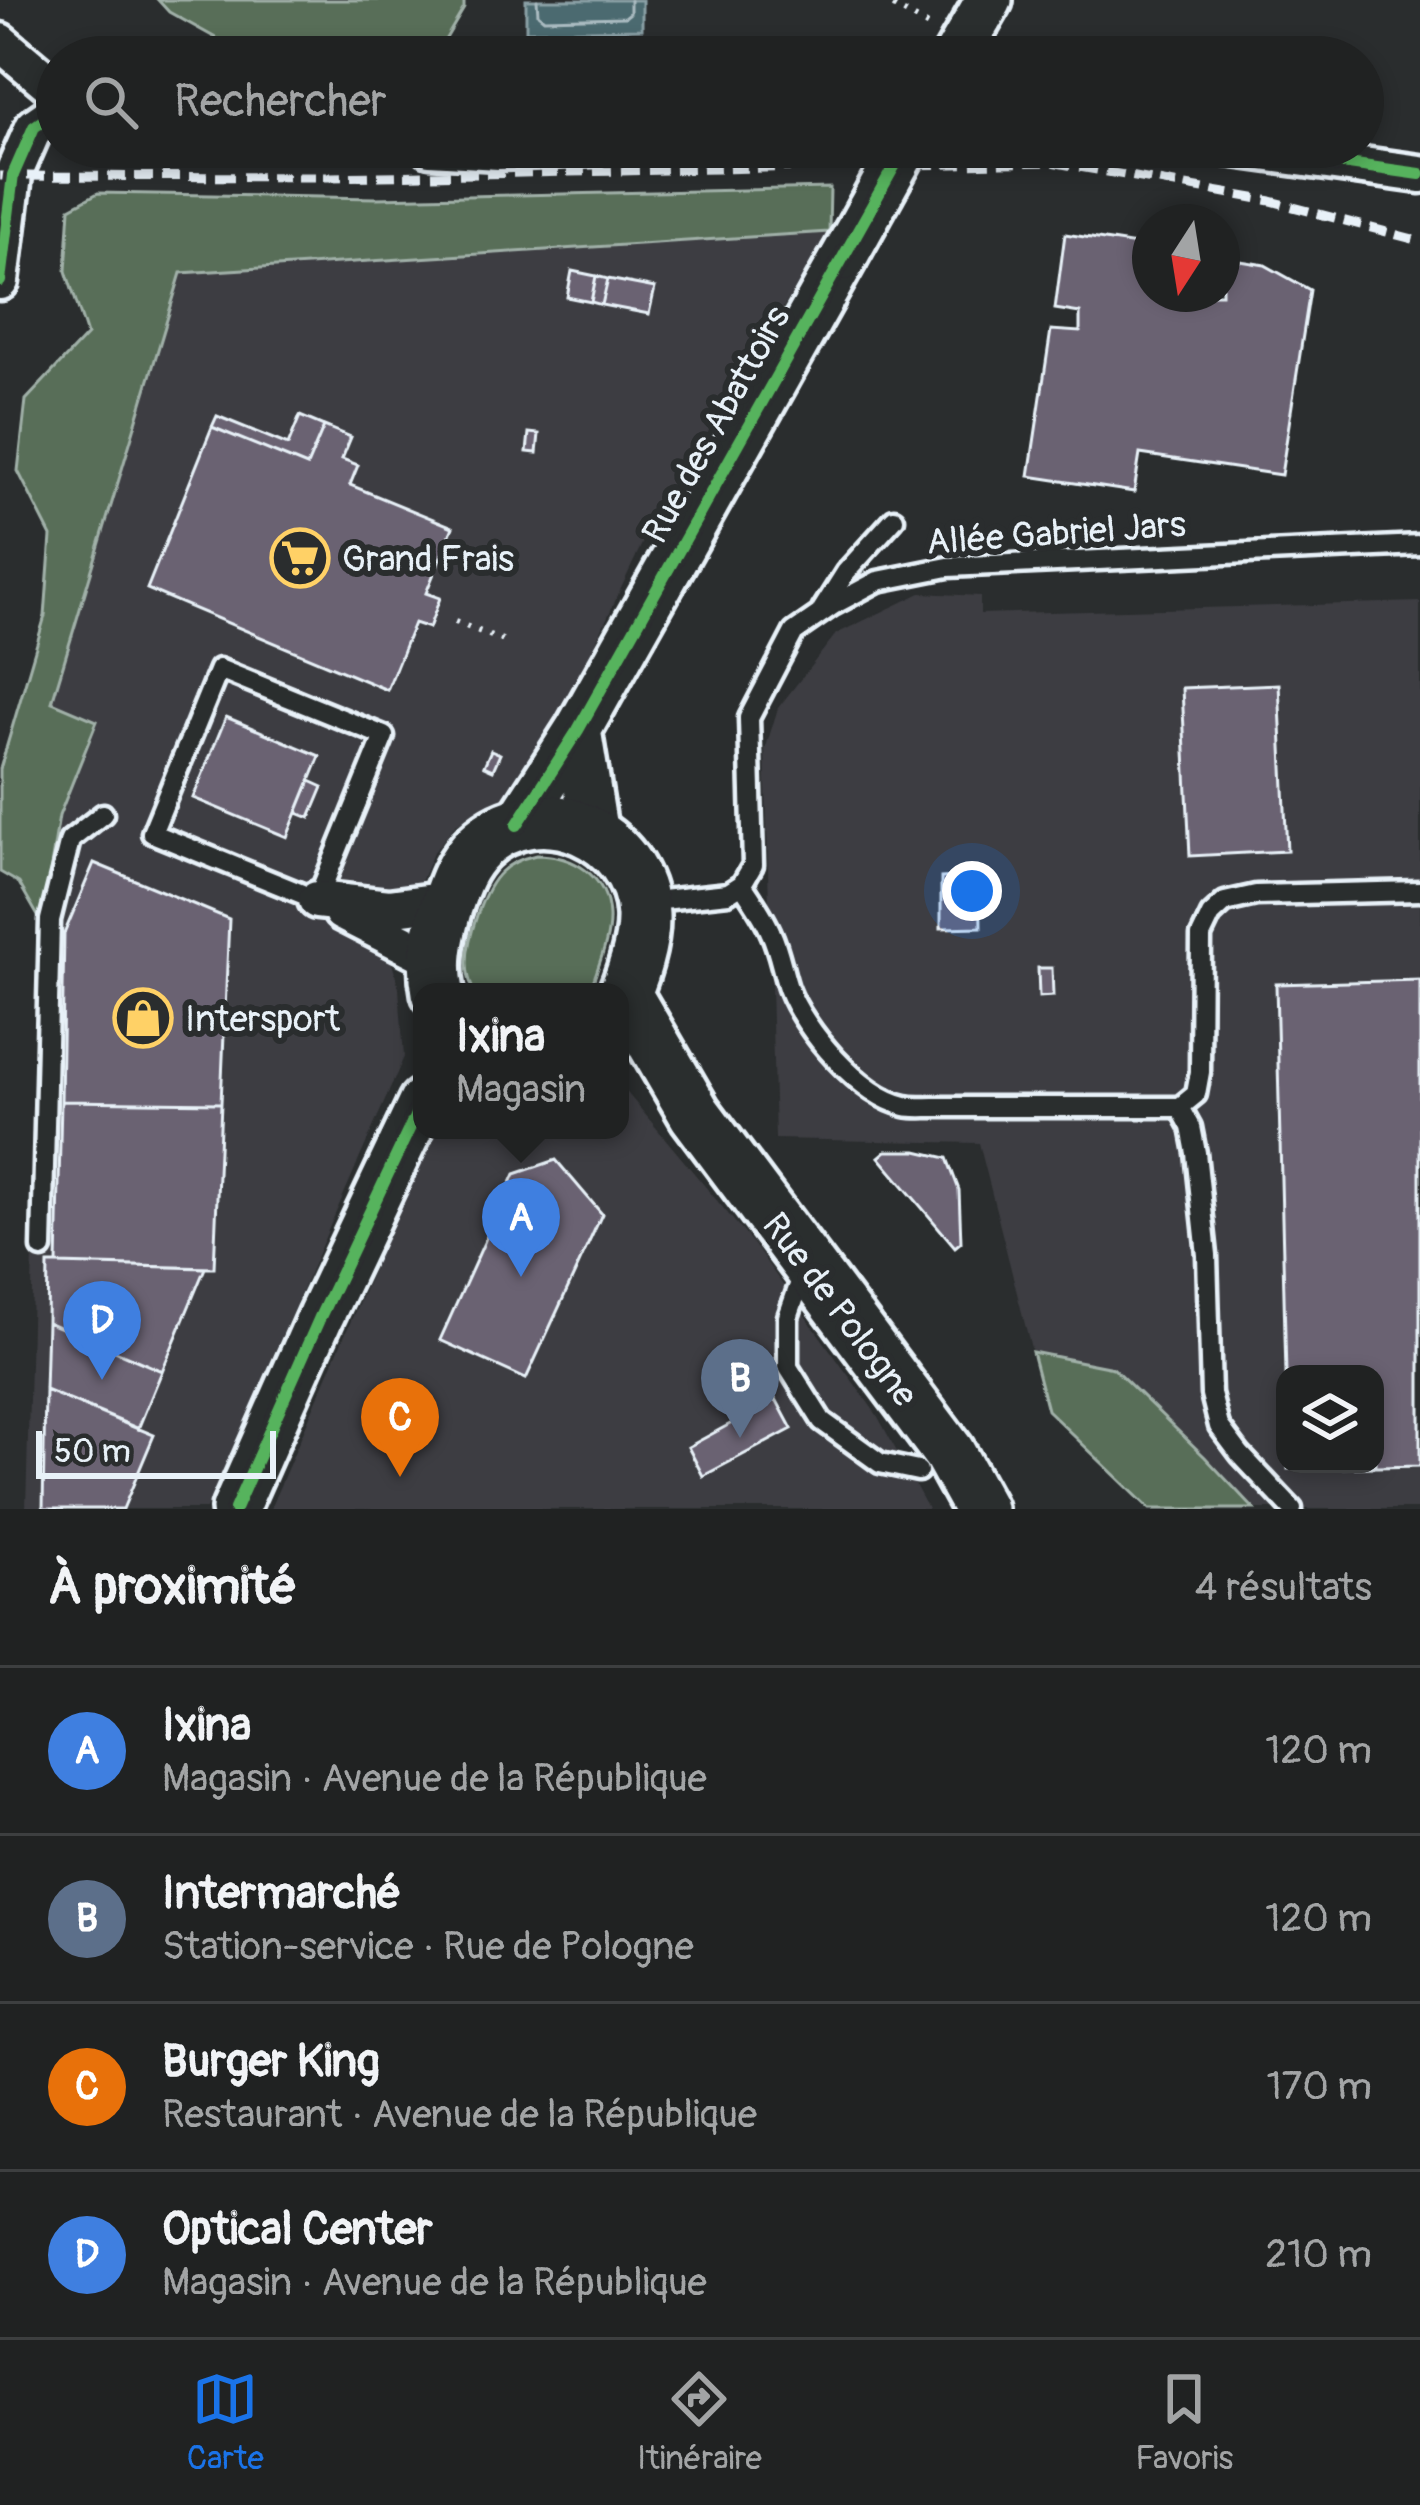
<!DOCTYPE html>
<html lang="fr">
<meta charset="utf-8">
<style>
:root{--surface:#202222;--page:#2d2f2f;--text:#f1f3f6;--muted:#a2a4a5;--line:#3d3f40;--accent:#1a73e8}
body{margin:0;font-family:Pangolin,sans-serif;background:var(--page);color:var(--text)}
.controls{position:absolute;right:36px;bottom:36px;display:grid;overflow:hidden;border-radius:24px;box-shadow:0 6px 18px #0003}
.controls button{width:108px;height:108px;display:grid;place-items:center;padding:0;border:0;border-bottom:3px solid var(--line);background:var(--surface);color:var(--text);font:60px sans-serif}
.compass{position:absolute;left:1132px;top:204px;width:108px;height:108px;border-radius:50%;background:var(--surface);box-shadow:0 6px 18px #0003;rotate:192deg}
.scale{position:absolute;left:36px;bottom:30px;width:240px;box-sizing:border-box;padding-left:12px;border:6px solid #e8f1f8;border-top:0;font-size:33px;line-height:42px;white-space:nowrap;color:#e8f1f8;-webkit-text-stroke:9px #2a2d2e;paint-order:stroke}
.you{position:absolute;left:972px;top:891px;width:42px;height:42px;margin:-30px;border:9px solid #fff;border-radius:50%;background:#1a73e8;box-shadow:0 0 0 18px #1a73e833}
.badge{display:grid;place-items:center;width:78px;height:78px;border-radius:50%;background:var(--accent);color:#fff;font-size:39px;font-weight:700}
.pin{position:absolute;translate:-50% -99px;filter:drop-shadow(0 3px 6px #0008)}
.pin::after{content:'';position:absolute;top:63px;width:42px;height:36px;background:inherit;clip-path:polygon(0 0,100% 0,50% 100%)}
.popup{position:absolute;left:413px;top:983px;width:216px;height:156px;box-sizing:border-box;display:grid;place-content:center;border-radius:24px;background:var(--surface);filter:drop-shadow(0 3px 9px #0005);font-size:39px;white-space:nowrap;color:var(--muted)}
.popup b{font-size:45px;color:var(--text)}
.popup::after{content:'';position:absolute;left:50%;top:100%;margin-left:-24px;border:24px solid transparent;border-top-color:var(--surface)}
.list{margin:0;padding:0;list-style:none}
h2{display:flex;justify-content:space-between;align-items:center;height:156px;margin:0;padding:0 48px;font-size:51px}
h2 small{font-size:39px;font-weight:400;color:var(--muted)}
.list li{display:grid;grid-template-columns:78px 1fr auto;gap:36px;align-items:center;box-sizing:border-box;height:168px;padding:0 48px;border-top:3px solid var(--line)}
.list b{display:block;font-size:45px;white-space:nowrap}
.list p{margin:0;font-size:39px;white-space:nowrap;color:var(--muted)}
.list em{font-size:39px;font-style:normal;color:var(--muted)}
.icon{flex:none;width:66px;height:66px;fill:none;stroke:currentColor;stroke-width:2;stroke-linecap:round;stroke-linejoin:round}
.map{position:relative;flex:none;width:1420px;height:1509px;overflow:hidden}
.search{position:absolute;background:var(--surface);box-shadow:0 6px 18px #0003;left:36px;right:36px;top:36px;height:132px;display:flex;align-items:center;gap:30px;box-sizing:border-box;padding:0 42px;border-radius:66px;color:var(--muted);font-size:45px}
.sheet{height:828px;background:var(--surface)}
nav{display:flex;justify-content:space-around;align-items:center;box-sizing:border-box;height:168px;border-top:3px solid var(--line);background:var(--surface);font-size:33px;color:var(--muted)}
nav a{display:grid;justify-items:center;gap:6px}
nav .on{color:var(--accent)}
.map>svg:first-child{display:block}
</style>
<div class="map">
<svg width="1420" height="1509" viewBox="0 0 1420 1509">
<rect width="100%" height="100%" fill="#2a2d2e"/>
<filter id="ink" filterUnits="userSpaceOnUse"><feTurbulence type="fractalNoise" baseFrequency=".00833" numOctaves="2"/><feDisplacementMap in="SourceGraphic" scale="24" xChannelSelector="R" yChannelSelector="G"/><feConvolveMatrix kernelMatrix="1 2 1 2 8 2 1 2 1" color-interpolation-filters="sRGB"/></filter>
<g filter="url(#ink)">
<path fill="#3d3d42" fill-rule="evenodd" d="M829 232 647 533 548 744 514 795 456 824 433 853 390 956 399 988 404 1057 206 1509H26L42 923 59 816 97 721 52 703 181 273Z
M921 593 980 596V614L1420 602V1509H1254L1205 1457 1113 1369 1032 1352 979 1143 775 1139 765 750 778 708 836 634ZM1285 1374H1375V1464H1285Z
M620 1088H623L754 1245 877 1415 928 1509H270L433 1130H620Z"/>
<path fill="#596e59" stroke="#a0b0a8" stroke-width="3" d="M158 0H464V8L435 57H250L169 12Z
M830 188 829 232 181 273 52 702 97 721 59 816 42 923 19 883 0 872V769L45 616 51 536 18 471 26 400 87 335 66 271 70 208 98 193 376 198Z
M536 855C573 855 607 875 609 916 610 938 600 961 593 982L589 992H474C470 983 467 973 467 963 467 939 483 888 501 872 511 862 523 858 536 855Z
M1032 1352 1113 1368 1205 1457 1254 1509H1150L1047 1410Z"/>
<path fill="#4c6a6f" stroke="#8aa0a6" stroke-width="3" d="M526 0H642V29L526 31Z"/>
<g fill="none" stroke-linecap="round" stroke-linejoin="round">
<path stroke="#aabbc1" stroke-width="3" d="M537 0 538 14 544 19 625 17 630 13V0"/>
</g>
<path fill="#6a6272" stroke="#e8f1f8" stroke-width="3" d="M1065 234 1150 247V294H1222V258L1265 265 1310 290 1281 475 1140 454 1134 492 1029 476 1051 330 1080 332V313L1055 309Z
M572 271 596 276 591 302 567 297Z
M596 276 608 279 602 305 591 302Z
M608 279 655 288 649 314 602 305Z
M217 416 288 445 300 416 324 426 307 466 212 427Z
M324 426 351 437 342 459 358 465 350 485 453 527 426 593 440 598 429 628 414 623 387 690 147 589 212 427 307 466Z
M529 433 539 434 537 453 527 452Z
M1279 684 1287 851 1190 856 1182 688Z
M226 717 320 756 287 837 193 798Z
M491 750 500 754 493 770 484 766Z
M310 781 323 787 310 818 297 813Z
M94 863 229 919 221 1103 61 1101 64 934Z
M980 876 981 927 941 928V878Z
M1038 968H1052L1053 996 1039 997Z
M1420 980V1466L1288 1469V1464H1375V1374H1286L1276 984Z
M61 1101 221 1103 214 1268 57 1264Z
M886 1151H917L947 1158 959 1190 961 1242 955 1247 879 1157Z
M556 1160 602 1214 526 1379 440 1340 515 1174Z
M48 1264H57L205 1268 162 1371 47 1322Z
M47 1322 162 1371 138 1429 45 1390Z
M45 1390 154 1435 123 1509H43Z
M776 1399 792 1429 703 1476 688 1447Z"/>
<g fill="none" stroke-linecap="round" stroke-linejoin="round">
<defs>
<path id="service" d="M822 610 846 572 894 519
M219 669 384 736 317 900 152 833Z
M742 884C752 900 764 916 771 933 779 950 782 970 788 988 804 1030 859 1095 905 1106 914 1108 924 1107 934 1107H1180L1196 1094 1200 1072 1201 936 1211 915 1225 902 1256 895 1420 891
M644 902 728 893 742 884 753 865 749 718 794 632 833 605 878 581 948 567 1420 545
M1180 1107 1191 1127 1196 1153 1207 1255 1211 1394 1219 1426 1240 1454 1292 1509
M42 1248 50 920 70 840 103 814
M803 1274 788 1317V1367L822 1421 880 1463 918 1471"/>
<path id="minor" d="M0 42 57 90
M430 147 499 151 593 147
M1227 147 1420 174
M0 281 13 175 34 127 57 111
M317 900 389 908 449 900
M342 912 434 959"/>
<path id="tertiary" d="M956 57 989 0
M578 730 595 835
M517 825 578 730 844 257
M235 1509 321 1315 422 1102"/>
<path id="secondary" d="M438 992C432 962 437 939 445 910 453 886 460 864 479 846 540 789 639 835 643 915 644 943 632 979 620 1004
M625 994 695 1114 949 1453 980 1509"/>
</defs>
<use href="#service" stroke="#e8f1f8" stroke-width="27"/>
<use href="#minor" stroke="#e8f1f8" stroke-width="45"/>
<use href="#tertiary" stroke="#e8f1f8" stroke-width="54"/>
<use href="#secondary" stroke="#e8f1f8" stroke-width="60"/>
<path stroke="#e8f1f8" stroke-width="6" stroke-dasharray="3 9" stroke-linecap="butt" d="M883 0 932 28
M455 622 510 643"/>
<use href="#service" stroke="#2a2d2e" stroke-width="18"/>
<use href="#minor" stroke="#2a2d2e" stroke-width="36"/>
<use href="#tertiary" stroke="#2a2d2e" stroke-width="45"/>
<use href="#secondary" stroke="#2a2d2e" stroke-width="51"/>
<path stroke="#e8f1f8" stroke-width="9" stroke-dasharray="18 9" stroke-linecap="butt" d="M0 176 331 177 1051 162 1271 201 1420 241"/>
<defs>
<path id="tertiary-bridge" d="M844 257 905 147"/>
</defs>
<use href="#tertiary-bridge" stroke="#e8f1f8" stroke-width="54" stroke-linecap="butt"/>
<use href="#tertiary-bridge" stroke="#2a2d2e" stroke-width="45"/>
<defs>
<path id="cycleway" d="M430 147 499 151 593 147
M1227 147 1420 174
M0 281 13 175 34 127 57 111
M517 825 578 730 905 147
M235 1509 321 1315 422 1102"/>
</defs>
<use href="#cycleway" stroke="#2a2d2e" stroke-width="20"/>
<use href="#cycleway" stroke="#56b35d" stroke-width="12"/>
</g>
</g>
<defs>
<symbol id="supermarket-ring" viewBox="-11 -11 22 22"><circle r="9.5" fill="#2a2d2e" stroke="#ffd166" stroke-width="1.5"/><path d="M-6-5.5h2.5l.6 2H6L4.5 2H-2.5L-4.4-4H-6ZM-1.5 3.2a1.3 1.3 0 1 0 .1 0ZM3 3.2a1.3 1.3 0 1 0 .1 0Z" fill="#ffd166"/></symbol>
<symbol id="shop-ring" viewBox="-11 -11 22 22"><circle r="9.5" fill="#2a2d2e" stroke="#ffd166" stroke-width="1.5"/><path d="M-5-2.5h2.3a2.7 3.5 0 0 1 5.4 0H5L5.5 6h-11ZM-1.5-2.5h3a1.5 2.3 0 0 0-3 0Z" fill="#ffd166"/></symbol>
</defs>
<g fill-rule="evenodd">
<use href="#supermarket-ring" x="267" y="525" width="66" height="66"/>
<use href="#shop-ring" x="110" y="985" width="66" height="66"/>
</g>
<g text-anchor="middle" stroke-width="12" stroke-linejoin="round" paint-order="stroke">
<g font-size="36" fill="#e8f1f8" stroke="#2a2d2e">
<text transform="translate(715 424) rotate(-61)" y="13">Rue des Abattoirs</text>
<text transform="translate(1056 532) rotate(-4)" y="13">Allée Gabriel Jars</text>
<text transform="translate(841 1309) rotate(53)" y="13">Rue de Pologne</text>
</g>
<g font-size="36" fill="#e8f1f8" stroke="#2a2d2e" text-anchor="start">
<text x="342" y="571">Grand Frais</text>
<text x="185" y="1031">Intersport</text>
</g>
</g>
</svg>
<div class="controls">
<button><svg class="icon" aria-label="layers" viewBox="0 0 24 24"><path d="M12 4l9 5-9 5-9-5zM3 14l9 5 9-5"/></svg></button>
</div>
<svg class="compass" viewBox="-18 -18 36 36"><path d="M0-13l5 13h-10z" fill="#e53935"/><path d="M0 13l5-13h-10z" fill="#a2a4a5"/></svg>
<div class="scale">50 m</div>
<div class="you"></div>
<div class="pin badge" style="left:521px;top:1277px;background:#3f7fe0">A</div>
<div class="popup"><b>Ixina</b>Magasin</div>
<div class="pin badge" style="left:740px;top:1438px;background:#5c6f8a">B</div>
<div class="pin badge" style="left:400px;top:1477px;background:#e8710a">C</div>
<div class="pin badge" style="left:102px;top:1380px;background:#3f7fe0">D</div>
<div class="search"><svg class="icon" aria-label="search" viewBox="0 0 24 24"><circle cx="10" cy="10" r="6"/><path d="M15 15l6 6"/></svg>Rechercher</div>
</div>
<section class="sheet">
<h2>À proximité<small>4 résultats</small></h2>
<ul class="list">
<li><span class="badge" style="background:#3f7fe0">A</span><div><b>Ixina</b><p>Magasin · Avenue de la République</p></div><em>120 m</em></li>
<li><span class="badge" style="background:#5c6f8a">B</span><div><b>Intermarché</b><p>Station-service · Rue de Pologne</p></div><em>120 m</em></li>
<li><span class="badge" style="background:#e8710a">C</span><div><b>Burger King</b><p>Restaurant · Avenue de la République</p></div><em>170 m</em></li>
<li><span class="badge" style="background:#3f7fe0">D</span><div><b>Optical Center</b><p>Magasin · Avenue de la République</p></div><em>210 m</em></li>
</ul>
</section>
<nav>
<a class="on"><svg class="icon" aria-label="map" viewBox="0 0 24 24"><path d="M3 6l6-2 6 2 6-2v14l-6 2-6-2-6 2zM9 4v14M15 6v14"/></svg>Carte</a>
<a><svg class="icon" aria-label="directions" viewBox="0 0 24 24"><path d="M12 3l9 9-9 9-9-9zM9 14v-3h6M13 9l2 2-2 2"/></svg>Itinéraire</a>
<a><svg class="icon" aria-label="saved" viewBox="0 0 24 24"><path d="M7 4h10v16l-5-4-5 4z"/></svg>Favoris</a>
</nav>
